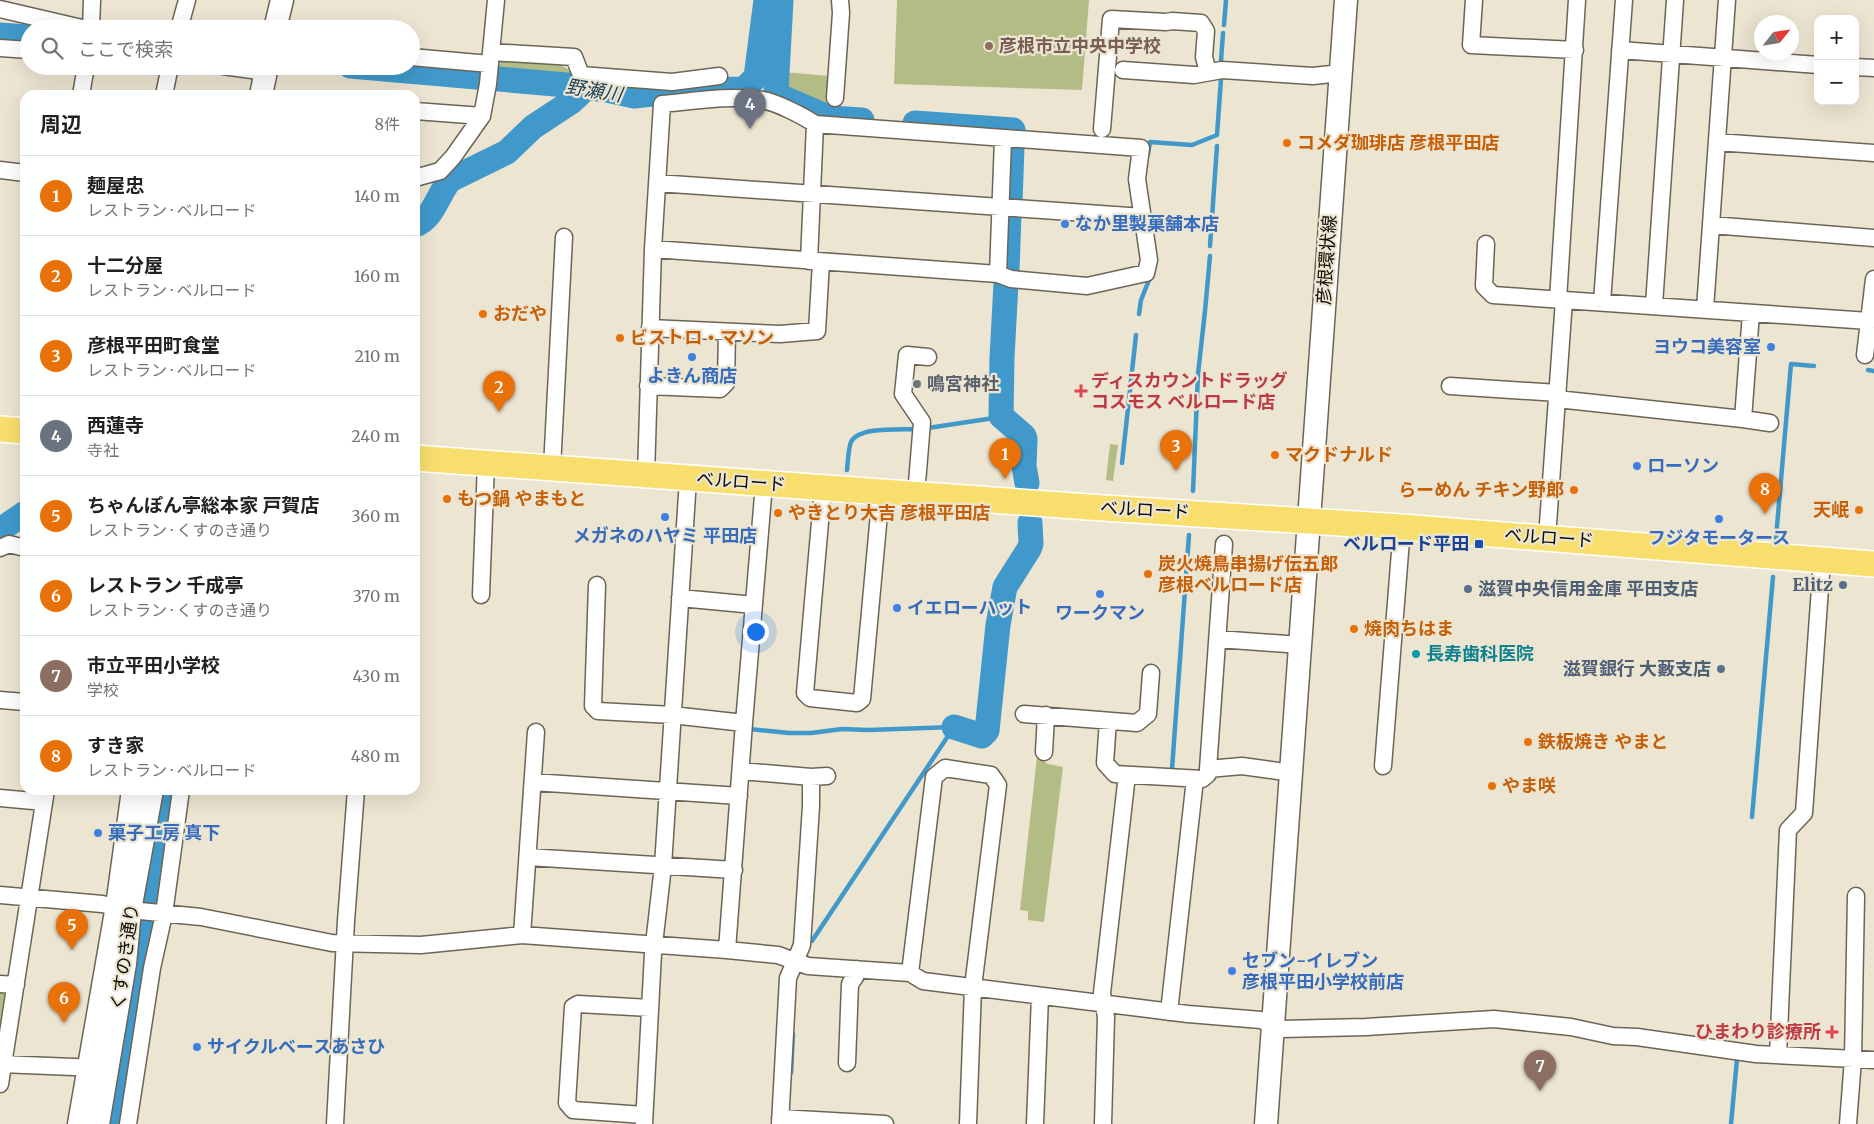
<!DOCTYPE html>
<html lang="ja">
<meta charset="utf-8">
<style>
:root{--surface:#fff;--page:#f6f6f6;--text:#202124;--muted:#757577;--line:#e0e0e0;--accent:#b45309}
body{margin:0;font-family:Merriweather,"Noto Sans JP",serif;background:var(--page);color:var(--text)}
.controls{position:absolute;right:15px;top:15px;display:grid;overflow:hidden;border-radius:10px;box-shadow:0 5px 20px #0002}
.controls button{width:45px;height:45px;display:grid;place-items:center;padding:0;border:0;border-bottom:1px solid var(--line);background:var(--surface);color:var(--text);font:25px sans-serif}
.compass{position:absolute;left:1754px;top:15px;width:45px;height:45px;border-radius:50%;background:var(--surface);box-shadow:0 5px 20px #0002;rotate:60deg}
.you{position:absolute;left:755px;top:631px;width:18px;height:18px;margin:-12px;border:4px solid #fff;border-radius:50%;background:#1a73e8;box-shadow:0 0 0 8px #1a73e833}
.badge{display:grid;place-items:center;width:32px;height:32px;border-radius:50%;background:var(--accent);color:#fff;font-size:16px;font-weight:700}
.pin{position:absolute;translate:-50% -41px;filter:drop-shadow(0 1px 2px #0008)}
.pin::after{content:'';position:absolute;top:26px;width:18px;height:15px;background:inherit;clip-path:polygon(0 0,100% 0,50% 100%)}
.list{margin:0;padding:0;list-style:none}
h2{display:flex;justify-content:space-between;align-items:center;height:65px;margin:0;padding:0 20px;font-size:21px}
h2 small{font-size:16px;font-weight:400;color:var(--muted)}
.list li{display:grid;grid-template-columns:32px 1fr auto;gap:15px;align-items:center;box-sizing:border-box;height:80px;padding:0 20px;border-top:1px solid var(--line)}
.list b{display:block;font-size:19px;white-space:nowrap}
.list p{margin:0;font-size:16px;white-space:nowrap;color:var(--muted)}
.list em{font-size:16px;font-style:normal;color:var(--muted)}
.icon{flex:none;width:28px;height:28px;fill:none;stroke:currentColor;stroke-width:2;stroke-linecap:round;stroke-linejoin:round}
.map{position:relative;flex:none;width:1874px;height:1124px;overflow:hidden}
.search{position:absolute;background:var(--surface);box-shadow:0 5px 20px #0002;left:20px;top:20px;width:400px;height:55px;display:flex;align-items:center;gap:12px;box-sizing:border-box;padding:0 18px;border-radius:28px;color:var(--muted);font-size:19px}
.panel{position:absolute;background:var(--surface);box-shadow:0 5px 20px #0002;left:20px;top:90px;width:400px;height:705px;border-radius:15px}
.map>svg:first-child{display:block}
</style>
<div class="map">
<svg width="1874" height="1124" viewBox="0 0 1874 1124">
<rect width="100%" height="100%" fill="#ece5d2"/>
<path fill="#b4bc85" d="M897 0H1089L1082 90 894 84Z
M507 58C530 60 557 57 575 75V79L497 72 496 67Z
M783 72 829 76 827 107 786 90 783 84Z
M1110 444 1118 445 1113 481 1106 480Z
M1037 757 1048 764 1063 767 1044 922 1028 920V911L1020 910Z
M0 989 7 996 0 1040Z"/>
<g fill="none" stroke-linecap="round" stroke-linejoin="round">
<path stroke="#4099ca" stroke-width="4.5" d="M1224 25 1226 0
M1221 61 1223 33
M1148 154 1150 142 1192 145 1217 135 1221 79
M1210 246 1217 146
M1139 314 1141 300 1151 275
M1868 370 1874 371
M928 428 994 418 1001 411
M1122 463 1136 335
M847 470C848 462 848 450 851 442 859 426 901 430 916 429
M1193 491 1198 374 1205 311 1210 256
M1776 538 1791 364 1814 366
M749 729 789 733H811L842 729 868 730 954 727 812 941
M1172 769 1189 535
M1752 817 1773 577
M791 1073 793 1034
M1731 1124 1737 1059"/>
<path stroke="#4099ca" stroke-width="25" d="M781 0 776 92 779 96 830 118 862 120
M0 35 29 37
M350 66 566 85 607 90 634 96 689 90 744 89 756 77 766 0
M915 123 1013 130V134
M1010 203 1012 146
M415 225C433 219 438 194 450 180L507 152 533 127 571 102 586 88
M1007 271 1009 213
M1006 283 1002 358 1001 416 1024 436 1025 439 1024 466 1027 483
M0 530 25 513
M954 727 982 736 987 731 998 625 1005 587 1029 549 1031 544 1030 523
M117 1124 171 790"/>
<defs>
<path id="street" d="M1474 0 1471 45 1575 50
M0 9 86 29
M91 29 92 0
M179 29 187 0
M0 48 29 50
M1620 50 1818 65
M491 52 574 57 581 75 672 82 719 76
M411 57 490 64
M223 66 266 72
M1855 67 1874 68
M1123 70 1194 75 1222 70 1313 76 1341 73
M81 95 86 66
M164 95 170 66
M835 98 841 13 840 0
M415 111 482 116
M1102 129 1111 19 1166 22 1172 21 1201 23 1206 31 1204 57 1208 72
M1717 142 1874 153
M0 170 25 173
M415 178 440 171 453 157 482 116 488 84 496 0
M657 183 1143 217
M1711 225 1874 238
M1486 244 1484 286 1493 295 1564 300
M809 261 815 124
M998 274 1003 139
M1558 300 1577 0
M1602 302 1624 0
M1654 305 1675 0
M1705 309 1727 0
M650 328 780 334 817 331 821 262
M1865 355 1874 279
M648 386 720 389 726 383 727 332
M1450 386 1558 393
M1557 399 1743 419 1751 313
M1743 419 1770 423
M552 468 564 237
M646 476 653 249 662 104C695 101 729 95 762 100 776 102 803 116 815 124L1141 148 1137 179 1149 260 1146 273 1087 286 1011 279 998 274 653 249
M823 488 805 693 810 698 857 703 862 699 881 492
M916 495 922 422 903 394 907 355 928 357
M1547 538 1564 300 1869 321
M0 548 9 544 25 548
M597 585 593 706 598 711 672 715 744 723
M481 595 486 463
M680 598 754 605
M1218 639 1300 645
M0 700 25 702
M1024 714 1137 723 1148 714 1151 673
M1108 721 1105 763 1115 774 1202 779 1208 774V769L1242 766 1292 773
M1044 752 1046 715
M1383 766 1402 527
M1208 769 1224 544
M741 771 811 777V806L802 945 788 978 780 1124
M811 777 827 776
M533 782 739 796
M0 798 44 802
M528 857 734 870
M0 895 102 904 130 910 201 917 332 943 421 945 522 935 727 950 778 955 808 966 910 973 923 981 1188 1014 1261 1020 1281 1029 1366 1027 1494 1019 1571 1027 1613 1036 1637 1037 1756 1054 1874 1060
M522 935 536 732
M727 950 744 723 764 484
M910 973 934 777 945 768 991 775 998 785 973 987 968 1124
M0 984 16 985
M1169 1012 1195 779
M1778 1055 1788 830 1804 813 1822 560
M847 1063 850 984 855 977 856 969
M0 1064 98 1068
M0 1084 46 790
M644 1115 573 1110 567 1103 573 1007 578 1004 650 1008
M780 1118 885 1124
M128 1124 152 968 164 914 181 790
M335 1124 346 921 356 790
M644 1124 653 953 663 866 688 479
M1035 1124 1040 996
M1103 1124 1106 1017 1102 993 1127 775
M1848 1124 1853 1059 1856 896"/>
<path id="secondary" d="M275 29 282 0
M261 95 267 66
M79 1124 117 906 133 790
M98 1124 125 964 130 910 152 790
M1266 1124 1346 0"/>
<path id="primary" d="M0 429 25 431
M415 458 1088 507 1402 527 1874 564"/>
</defs>
<use href="#street" stroke="#6c6555" stroke-width="19"/>
<use href="#secondary" stroke="#6c6555" stroke-width="25"/>
<use href="#primary" stroke="#fff" stroke-width="28"/>
<use href="#street" stroke="#fff" stroke-width="16"/>
<use href="#secondary" stroke="#fff" stroke-width="22"/>
<use href="#primary" stroke="#f8df6d" stroke-width="25"/>
</g>
<circle fill="#8d6e63" stroke="#ece5d2" stroke-width="2" cx="989" cy="46" r="5"/>
<g fill="#e8710a" stroke="#ece5d2" stroke-width="2">
<circle cx="1287" cy="143" r="5"/>
<circle cx="483" cy="314" r="5"/>
<circle cx="620" cy="338" r="5"/>
<circle cx="1275" cy="455" r="5"/>
<circle cx="1574" cy="490" r="5"/>
<circle cx="447" cy="499" r="5"/>
<circle cx="1859" cy="510" r="5"/>
<circle cx="778" cy="513" r="5"/>
<circle cx="1148" cy="574" r="5"/>
<circle cx="1354" cy="629" r="5"/>
<circle cx="1528" cy="742" r="5"/>
<circle cx="1492" cy="786" r="5"/>
</g>
<g fill="#3f7fe0" stroke="#ece5d2" stroke-width="2">
<circle cx="1065" cy="224" r="5"/>
<circle cx="1771" cy="347" r="5"/>
<circle cx="692" cy="357" r="5"/>
<circle cx="1637" cy="466" r="5"/>
<circle cx="665" cy="517" r="5"/>
<circle cx="1719" cy="519" r="5"/>
<circle cx="1100" cy="594" r="5"/>
<circle cx="897" cy="608" r="5"/>
<circle cx="98" cy="833" r="5"/>
<circle cx="1232" cy="971" r="5"/>
<circle cx="197" cy="1047" r="5"/>
</g>
<circle fill="#6b7280" stroke="#ece5d2" stroke-width="2" cx="917" cy="384" r="5"/>
<g fill="#e0444e" stroke="#ece5d2" stroke-width="2">
<path d="M1078.5 383.5h5v5h5v5h-5v5h-5v-5h-5v-5h5z"/>
<path d="M1829.5 1024.5h5v5h5v5h-5v5h-5v-5h-5v-5h5z"/>
</g>
<rect fill="#1a4fb4" stroke="#ece5d2" stroke-width="2" x="1474" y="539" width="10" height="10" rx="2.5"/>
<g fill="#5c6f8a" stroke="#ece5d2" stroke-width="2">
<circle cx="1843" cy="585" r="5"/>
<circle cx="1468" cy="589" r="5"/>
<circle cx="1721" cy="669" r="5"/>
</g>
<circle fill="#0f9aa8" stroke="#ece5d2" stroke-width="2" cx="1416" cy="654" r="5"/>
<g text-anchor="middle" stroke-width="4.5" stroke-linejoin="round" paint-order="stroke">
<g font-size="18" font-weight="bold" fill="#785e54" stroke="#ece5d2" text-anchor="start">
<text x="999" y="52">彦根市立中央中学校</text>
</g>
<g font-size="18" font-weight="bold" fill="#c56008" stroke="#ece5d2" text-anchor="start">
<text x="1297" y="149">コメダ珈琲店 彦根平田店</text>
<text x="493" y="320">おだや</text>
<text x="630" y="344">ビストロ・マソン</text>
<text x="1285" y="461">マクドナルド</text>
<text x="1564" y="496" text-anchor="end">らーめん チキン野郎</text>
<text x="457" y="505">もつ鍋 やまもと</text>
<text x="1849" y="516" text-anchor="end">天岷</text>
<text x="788" y="519">やきとり大吉 彦根平田店</text>
<text x="1158" y="570">炭火焼鳥串揚げ伝五郎<tspan x="1158" dy="21">彦根ベルロード店</tspan></text>
<text x="1364" y="635">焼肉ちはま</text>
<text x="1538" y="748">鉄板焼き やまと</text>
<text x="1502" y="792">やま咲</text>
</g>
<g font-size="18" font-weight="bold" fill="#366cbe" stroke="#ece5d2" text-anchor="start">
<text x="1075" y="230">なか里製菓舗本店</text>
<text x="1761" y="353" text-anchor="end">ヨウコ美容室</text>
<text x="692" y="382" text-anchor="middle">よきん商店</text>
<text x="1647" y="472">ローソン</text>
<text x="665" y="542" text-anchor="middle">メガネのハヤミ 平田店</text>
<text x="1719" y="544" text-anchor="middle">フジタモータース</text>
<text x="907" y="614">イエローハット</text>
<text x="1100" y="619" text-anchor="middle">ワークマン</text>
<text x="108" y="839">菓子工房 真下</text>
<text x="1242" y="967">セブン-イレブン<tspan x="1242" dy="21">彦根平田小学校前店</tspan></text>
<text x="207" y="1053">サイクルベースあさひ</text>
</g>
<g font-size="18" fill="#0f0c06" stroke="#ece5d2">
<text transform="translate(1327 260) rotate(-86)" y="6">彦根環状線</text>
<text transform="translate(741 482) rotate(4)" y="6">ベルロード</text>
<text transform="translate(1145 510) rotate(3)" y="6">ベルロード</text>
<text transform="translate(1549 538) rotate(4)" y="6">ベルロード</text>
<text transform="translate(125 957) rotate(-82)" y="6">くすのき通り</text>
</g>
<g font-size="18" font-weight="bold" fill="#be3a42" stroke="#ece5d2" text-anchor="start">
<text x="1091" y="387">ディスカウントドラッグ<tspan x="1091" dy="21">コスモス ベルロード店</tspan></text>
<text x="1821" y="1038" text-anchor="end">ひまわり診療所</text>
</g>
<g font-size="18" font-weight="bold" fill="#5b616d" stroke="#ece5d2" text-anchor="start">
<text x="927" y="390">鳴宮神社</text>
</g>
<g font-size="18" font-weight="bold" fill="#164399" stroke="#ece5d2" text-anchor="end">
<text x="1469" y="550">ベルロード平田</text>
</g>
<g font-size="18" font-weight="bold" fill="#4e5e75" stroke="#ece5d2" text-anchor="end">
<text x="1833" y="591">Elitz</text>
<text x="1478" y="595" text-anchor="start">滋賀中央信用金庫 平田支店</text>
<text x="1711" y="675">滋賀銀行 大藪支店</text>
</g>
<g font-size="18" font-weight="bold" fill="#0d838f" stroke="#ece5d2" text-anchor="start">
<text x="1426" y="660">長寿歯科医院</text>
</g>
<g font-size="19" font-style="italic" fill="#173d52" stroke="#ece5d2">
<text transform="translate(594 90) rotate(9)" y="7">野瀬川</text>
</g>
</g>
</svg>
<div class="controls">
<button>+</button>
<button>−</button>
</div>
<svg class="compass" viewBox="-18 -18 36 36"><path d="M0-13l5 13h-10z" fill="#e53935"/><path d="M0 13l5-13h-10z" fill="#757577"/></svg>
<div class="you"></div>
<div class="pin badge" style="left:1005px;top:479px;background:#e8710a">1</div>
<div class="pin badge" style="left:499px;top:412px;background:#e8710a">2</div>
<div class="pin badge" style="left:1176px;top:471px;background:#e8710a">3</div>
<div class="pin badge" style="left:750px;top:129px;background:#6b7280">4</div>
<div class="pin badge" style="left:72px;top:950px;background:#e8710a">5</div>
<div class="pin badge" style="left:64px;top:1023px;background:#e8710a">6</div>
<div class="pin badge" style="left:1540px;top:1091px;background:#8d6e63">7</div>
<div class="pin badge" style="left:1765px;top:514px;background:#e8710a">8</div>
<div class="search"><svg class="icon" aria-label="search" viewBox="0 0 24 24"><circle cx="10" cy="10" r="6"/><path d="M15 15l6 6"/></svg>ここで検索</div>
<section class="panel">
<h2>周辺<small>8件</small></h2>
<ul class="list">
<li><span class="badge" style="background:#e8710a">1</span><div><b>麺屋忠</b><p>レストラン · ベルロード</p></div><em>140 m</em></li>
<li><span class="badge" style="background:#e8710a">2</span><div><b>十二分屋</b><p>レストラン · ベルロード</p></div><em>160 m</em></li>
<li><span class="badge" style="background:#e8710a">3</span><div><b>彦根平田町食堂</b><p>レストラン · ベルロード</p></div><em>210 m</em></li>
<li><span class="badge" style="background:#6b7280">4</span><div><b>西蓮寺</b><p>寺社</p></div><em>240 m</em></li>
<li><span class="badge" style="background:#e8710a">5</span><div><b>ちゃんぽん亭総本家 戸賀店</b><p>レストラン · くすのき通り</p></div><em>360 m</em></li>
<li><span class="badge" style="background:#e8710a">6</span><div><b>レストラン 千成亭</b><p>レストラン · くすのき通り</p></div><em>370 m</em></li>
<li><span class="badge" style="background:#8d6e63">7</span><div><b>市立平田小学校</b><p>学校</p></div><em>430 m</em></li>
<li><span class="badge" style="background:#e8710a">8</span><div><b>すき家</b><p>レストラン · ベルロード</p></div><em>480 m</em></li>
</ul>
</section>
</div>
